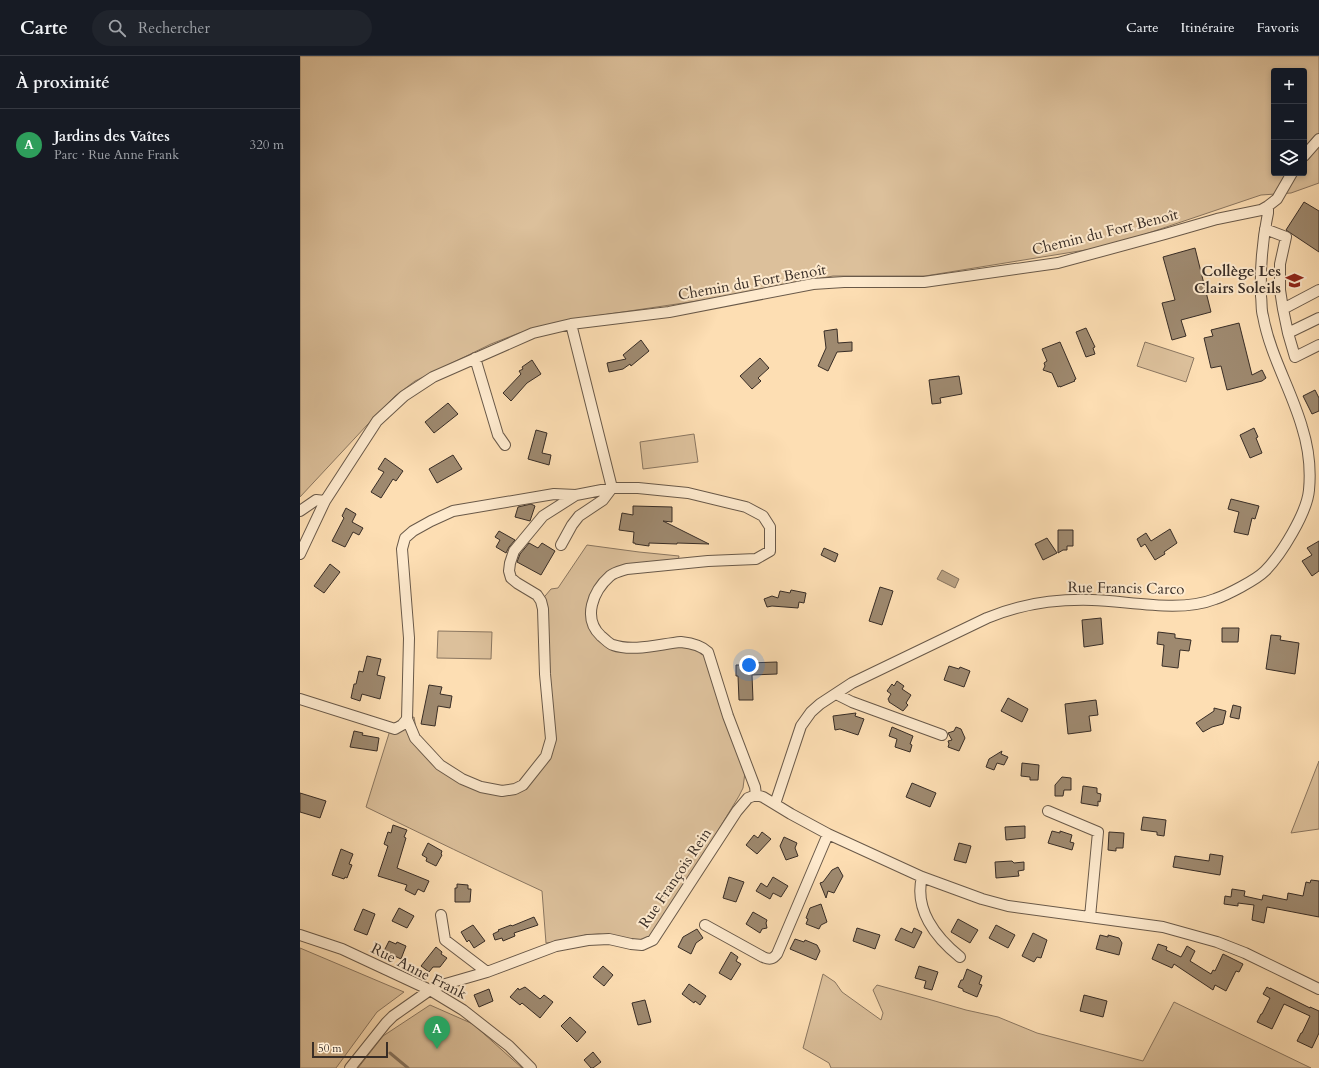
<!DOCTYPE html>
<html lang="fr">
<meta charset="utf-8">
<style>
:root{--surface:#171b24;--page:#20242c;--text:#f1f3f6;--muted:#9ea1a6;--line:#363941;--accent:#c59692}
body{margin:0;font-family:Cardo,serif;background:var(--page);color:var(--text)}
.controls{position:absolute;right:12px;top:12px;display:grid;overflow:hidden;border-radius:4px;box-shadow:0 2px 6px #0003}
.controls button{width:36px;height:36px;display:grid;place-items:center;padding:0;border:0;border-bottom:1px solid var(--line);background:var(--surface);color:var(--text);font:20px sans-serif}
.scale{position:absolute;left:12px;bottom:10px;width:76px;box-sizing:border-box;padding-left:4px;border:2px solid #382d26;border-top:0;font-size:11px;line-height:14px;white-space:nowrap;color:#382d26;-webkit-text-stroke:3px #feeace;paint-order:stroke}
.you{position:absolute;left:449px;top:609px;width:14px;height:14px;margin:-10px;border:3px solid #fff;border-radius:50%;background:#1a73e8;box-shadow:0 0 0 6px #1a73e833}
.badge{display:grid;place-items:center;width:26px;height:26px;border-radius:50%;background:var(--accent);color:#fff;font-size:13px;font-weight:700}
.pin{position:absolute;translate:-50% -33px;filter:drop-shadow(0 1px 2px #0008)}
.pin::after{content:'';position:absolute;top:21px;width:14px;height:12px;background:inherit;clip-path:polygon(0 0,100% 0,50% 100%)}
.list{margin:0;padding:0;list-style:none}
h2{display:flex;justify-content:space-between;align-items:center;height:52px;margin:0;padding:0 16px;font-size:17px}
h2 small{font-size:13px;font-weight:400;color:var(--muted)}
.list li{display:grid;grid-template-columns:26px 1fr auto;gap:12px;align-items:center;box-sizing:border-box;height:72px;padding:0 16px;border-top:1px solid var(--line)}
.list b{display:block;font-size:15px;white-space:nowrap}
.list p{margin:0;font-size:13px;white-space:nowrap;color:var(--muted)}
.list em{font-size:13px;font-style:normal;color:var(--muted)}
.icon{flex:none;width:22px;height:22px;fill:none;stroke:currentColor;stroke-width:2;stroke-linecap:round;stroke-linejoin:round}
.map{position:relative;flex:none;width:1019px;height:1012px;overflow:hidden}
header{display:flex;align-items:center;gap:24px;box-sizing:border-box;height:56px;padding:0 20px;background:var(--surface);border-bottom:1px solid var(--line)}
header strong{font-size:19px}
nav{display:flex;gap:22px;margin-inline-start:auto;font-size:14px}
.search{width:280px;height:36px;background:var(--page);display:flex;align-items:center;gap:10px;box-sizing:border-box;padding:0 14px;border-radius:22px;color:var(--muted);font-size:15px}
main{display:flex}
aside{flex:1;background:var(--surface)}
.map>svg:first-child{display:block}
</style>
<header>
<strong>Carte</strong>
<div class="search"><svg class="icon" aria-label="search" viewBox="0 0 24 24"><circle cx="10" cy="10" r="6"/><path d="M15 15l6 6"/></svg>Rechercher</div>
<nav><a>Carte</a><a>Itinéraire</a><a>Favoris</a></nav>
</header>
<main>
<aside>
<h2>À proximité<small></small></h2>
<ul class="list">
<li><span class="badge" style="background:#2e9e5b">A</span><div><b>Jardins des Vaîtes</b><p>Parc · Rue Anne Frank</p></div><em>320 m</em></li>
</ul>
</aside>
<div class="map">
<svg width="1019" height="1012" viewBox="0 0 1019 1012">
<rect width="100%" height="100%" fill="#fddeb3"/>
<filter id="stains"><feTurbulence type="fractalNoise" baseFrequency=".005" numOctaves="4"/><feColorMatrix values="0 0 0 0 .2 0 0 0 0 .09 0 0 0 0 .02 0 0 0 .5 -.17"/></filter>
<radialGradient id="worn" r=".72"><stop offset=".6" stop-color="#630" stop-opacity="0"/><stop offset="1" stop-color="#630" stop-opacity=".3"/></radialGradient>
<path fill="#dcc09b" stroke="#8a7660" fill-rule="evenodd" d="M0 0H1019V127L991 137 961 139 810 190 625 220H533L411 243 275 263 219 277 191 288 115 325 95 340 82 353 0 441ZM974 15H1004V117H974Z
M845 286 894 302 886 326 837 310Z
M394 378 398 406 343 413 340 386Z
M287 489 339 496 379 500 378 505 316 514 288 550 309 591 388 589 403 598 406 602 445 716 443 732 439 740 350 886 299 878 285 879 270 884 246 887 242 835C183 808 124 779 66 751L92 668 114 661 116 672 119 679 147 710 158 717 190 732 227 730 238 718 249 686 240 546 251 533 258 532Z
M138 575 192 576 191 603 137 602Z
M1019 705V773L991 777Z
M0 892 104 936 77 956 36 1012H0Z
M523 918 535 926 542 936 581 964 583 957 573 934 577 929 628 943 666 954 698 961 737 977 843 1005 874 946 1011 1012H531L529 1007 503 992Z
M130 949 173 968 222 1012H58L83 980Z"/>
<path fill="#baa283" stroke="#86735e" d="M642 514 659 523 655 532 637 523Z"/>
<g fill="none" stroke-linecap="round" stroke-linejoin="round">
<path stroke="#86735e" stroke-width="3" d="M90 997 108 1012"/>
</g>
<path fill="#9e896f" stroke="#382d26" d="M1004 146 1019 155V196L986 174Z
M895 192 911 256 881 264 886 280 872 284 862 247 875 244 863 201Z
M939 267 952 319 962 314 966 322 962 325 927 334 921 310 911 312 904 282 913 280 911 274Z
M786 272 795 291 793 292 795 298 786 301 776 276Z
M537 273 538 287 552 286V295L537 296 528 315 518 310 526 292 524 275Z
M341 284 349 295 331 310 330 308 323 313 309 316 307 307 326 303 323 299Z
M760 286 776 323 774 324 775 325 760 331V330L758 331 752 317 743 314 745 310 744 307 747 305 742 293Z
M460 302 469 312 458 322 461 325 452 333 440 320Z
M232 304 241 318 227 327 211 345 203 337 221 318 219 315 223 313 222 311Z
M659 320 662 338 640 342 641 347 632 348 629 324Z
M1015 334 1019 342V355L1012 358 1003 340Z
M148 347 158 358 134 377 125 366Z
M954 372 958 381 956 382 962 397 950 402 940 379Z
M236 374 247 377 242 397 251 399 249 409 228 403Z
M153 399 162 413 137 427 129 413Z
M85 402 103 415 96 425 93 423 81 442 71 436 84 416 78 413Z
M931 443 959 450 955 463 952 462 948 479 934 476 939 456 928 453Z
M231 448 235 450 230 465 215 461 218 451Z
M333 450 372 451V466L363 465 409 488 377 487V488L349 487V490L335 488V487H333L334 476 319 474 322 457 333 459Z
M46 452 56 458 52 466 63 472 59 479 53 476 45 491 32 485 44 462 42 460Z
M870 473 877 487 864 496 865 498 855 504 845 488 841 491 837 483 846 477 851 485Z
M758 474H773V490H767V494H763L758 497Z
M199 475 215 484 209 491 206 497 196 491 200 484 195 481Z
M747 482 757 497 743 504 735 488Z
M1019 485V515L1012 520 1002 505 1012 499 1007 492Z
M229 487 238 492 242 487 255 495 241 519 217 506 220 498Z
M524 492 538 498 535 506 521 499Z
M30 508 40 516 24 537 14 530Z
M580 531 593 535 582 569 569 565Z
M491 534 506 537 504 547 499 546 498 552 472 550 467 551 464 543 472 540 478 542 480 535 490 537Z
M801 562 803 588 784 591 782 564Z
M922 572H939L938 586H922Z
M858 576 875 578V582L891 584 889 595 880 594 878 612 862 610 864 589 857 588Z
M971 579 981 580 980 584 999 587 995 618 966 613Z
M67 600 81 603 77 619 85 621 80 643 62 638 60 645 51 642 54 628H56L59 615 63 616Z
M477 606V618L452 619 453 644H439L438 620H436V609H448V607Z
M649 610 659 613 660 611 670 615 664 631 644 624Z
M597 625 604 630 602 633 611 639 606 647 608 649 603 655 589 646V645L588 643 591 638 587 635 592 628 594 630Z
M129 629 142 631 140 638 152 640 150 652 138 650 135 670 121 668Z
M708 642 728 653 722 666 701 655Z
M796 644 798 659 789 660 791 675 768 678 765 648Z
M933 649 941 651 939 663 930 661Z
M914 652 926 655 923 668 912 671 903 676 896 667 914 655Z
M556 657 555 660 564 663 558 679 540 673 535 674 533 660Z
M592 671 613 680 610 688 612 689 610 696 595 691 597 683 589 680Z
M656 671 661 673 665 682 659 695 648 691 649 688 648 685 652 684 648 677 654 675Z
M54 675 63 677 62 679 79 682 77 695 50 691Z
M702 695 701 698 708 701 704 709 697 707 694 714 686 711 689 703Z
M722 707 739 709 738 724H730V721L721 720Z
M762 721 771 722V734H764L763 740H755V729Z
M612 727 636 737 630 751 606 741Z
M783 730 797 732V737L801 738 800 746 798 745V750L781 747Z
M0 737 26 745 20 762 0 756Z
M843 761 866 764 864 780 857 779V776L841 774Z
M93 769 107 774 104 781 106 782 97 812 129 825 124 836 118 833 115 839 105 834 107 829 78 820 88 790 84 788 88 776 91 777Z
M725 770V782L706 784 705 771Z
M752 775 760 777V775L772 779 770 786 774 787 772 794 748 787Z
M462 776 471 783 457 798 446 789 454 779 458 782Z
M809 776 824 777 823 792H816V795L808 794Z
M484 781 497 787 495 792 498 800 486 804 480 790Z
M128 787 142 795 141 798 142 799 136 810 126 805 127 802 122 799Z
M659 787 671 790 666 807 654 804Z
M41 793 53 798 49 808 52 809 47 822 45 821 44 823 32 819Z
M910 798 923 800 920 819 873 811 875 800 909 805Z
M712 805 714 807 724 806V814L718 815 719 820 696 822 695 806Z
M538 811 543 820 534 837 528 835 526 842 520 827 523 826 532 814Z
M429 821 444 826 436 846 423 842Z
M473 821 488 830 481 841 473 837 470 843 456 835 461 827 467 831Z
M1011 824 1019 825V861L967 851 964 867 952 864 954 849 938 847V850L924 848 925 840 931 841 932 833 945 835 944 840 962 844 963 839 987 844 988 837 1003 840 1006 826 1010 827Z
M157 828 168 829V833H171L170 846H155V832H157Z
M521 848 527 866 521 869 519 873 506 868 508 863 506 862 510 852Z
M99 852 114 860 107 872 92 865Z
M63 853 75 858 67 879 54 874Z
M453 856 467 864 466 867 467 872 462 873 460 877 446 868Z
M234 861 238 869 214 877 215 880 203 885 202 882 195 884 193 878 199 875 198 874 211 869 212 870Z
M658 863 678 874 670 887 651 876Z
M173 869 185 885 174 892 169 884 167 886 161 876Z
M696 869 715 879 708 892 689 882Z
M557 872 580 879 575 893 553 885Z
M601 872 612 877 614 872 622 876 614 892 595 884Z
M397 873 403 882 396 887 391 898 378 891 383 881Z
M733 877 747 884 741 902 737 901 734 906 722 900Z
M800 879 808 881V879L819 882 822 887 819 899 796 893Z
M495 883 504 886 505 884 517 889 520 895 516 904 490 893Z
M89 885 96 888 97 886 106 890 101 903 84 895Z
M858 888 867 891 866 894 881 901 887 890 895 895 890 905 911 918 913 914 915 915 923 898 943 908 939 916 936 915 926 935 915 929 913 934 874 908 872 912 852 903Z
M136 891 142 896 141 898 147 902 140 911H133L129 916 121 910Z
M431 896 438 901 436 905 441 908 431 924 419 917Z
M303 910 313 919 304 930 293 921Z
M619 910 638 916 632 934 624 932 626 925 615 922Z
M667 913 682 920 679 928 682 929 677 941 663 935V933L658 931 661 924H663Z
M389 928 406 940 400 949 395 945 394 947 382 938Z
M225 931 240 943 244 939 253 946 240 962 222 947 220 949 210 941 218 932 219 934Z
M967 931 970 933V932L1010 952V951L1019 955V977L1012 992 997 985 1001 977H1002L1010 960 984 948 972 973 957 966 961 958H962L970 942 963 938Z
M189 933 193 945 179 951 174 939Z
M784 939 807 945 803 961 780 955Z
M345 944 351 966 338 969 332 947Z
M270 961 286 976 277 986 261 970Z
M293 996 301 1006 293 1012H291L284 1004Z"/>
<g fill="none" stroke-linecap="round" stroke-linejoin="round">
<defs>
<path id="minor" d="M1004 100 1019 83
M965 173 986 181 980 208V234L983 253
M1019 262 988 277 995 301 1019 289
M988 277 983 253 1019 234
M175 302 198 379 205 389
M0 455 16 444 25 445
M261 489 272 469 279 460 303 444 312 432 271 268
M0 498 25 445 77 365 104 340 133 321 233 277 271 268 369 256 513 228 544 226H624L758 207 865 178 917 163 961 154 968 150 977 143 992 117
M536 638 552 646 642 679
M0 643 95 673 102 669 107 663 109 582 102 493 105 482 113 475 131 465 153 455 254 438 276 439
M107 663 115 682 140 709 162 723 181 731 202 735 215 733 223 729 246 700 251 683 245 618 243 553 241 545 237 539 217 527 211 522 209 515 210 507 214 495 243 460 276 439 312 432H338L388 437 446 451 463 460 470 471V495L456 503 408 505 327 513C321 515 315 516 310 520 293 535 282 562 301 580 305 583 309 588 313 589 333 596 360 588 381 586 390 587 401 589 408 596L428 660 455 731 456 739
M456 739 463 741 491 758 528 778 622 821 682 843 708 850 863 871 917 886 945 897 1019 933
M475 748 501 670 511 656 520 648 552 627 687 562C720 548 756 543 792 544 829 545 880 557 915 543 927 539 956 524 965 515 981 499 1007 457 1009 434 1011 413 1008 390 1002 371 991 333 970 299 963 260 961 254 962 247 961 240 960 210 962 186 968 157V150
M748 755 798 776 790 861
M622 821C614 853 635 881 660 901
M141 859 145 884 187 916
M405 869 463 901C470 904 473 903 477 898L528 778
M0 879 42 893 130 934 163 954 209 990 231 1012
M50 1012 86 967 93 960 130 934 142 929 187 916 256 890 288 884 309 883 331 888 342 889 353 884 437 755 448 742 456 739"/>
</defs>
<use href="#minor" stroke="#695949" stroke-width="12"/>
<use href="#minor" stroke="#feeace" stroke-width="10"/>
</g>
<defs>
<symbol id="school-bare" viewBox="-9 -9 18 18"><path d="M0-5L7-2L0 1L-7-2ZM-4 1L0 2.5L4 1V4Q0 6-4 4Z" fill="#8f2418" stroke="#feeace" stroke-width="2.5" paint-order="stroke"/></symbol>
</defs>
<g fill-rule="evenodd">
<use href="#school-bare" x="982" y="212" width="25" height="25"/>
</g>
<g text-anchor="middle" stroke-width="4" stroke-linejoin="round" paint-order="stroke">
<g font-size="15" fill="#382d26" stroke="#feeace">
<text transform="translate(805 176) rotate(-14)" y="5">Chemin du Fort Benoît</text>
<text transform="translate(452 226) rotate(-10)" y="5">Chemin du Fort Benoît</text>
<text transform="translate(826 532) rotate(1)" y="5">Rue Francis Carco</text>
<text transform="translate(375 822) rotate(-56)" y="5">Rue François Rein</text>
<text transform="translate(119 915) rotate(27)" y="5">Rue Anne Frank</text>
</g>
<g font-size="15" font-weight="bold" fill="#382d26" stroke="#feeace" text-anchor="end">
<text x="981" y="220">Collège Les<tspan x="981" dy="17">Clairs Soleils</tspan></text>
</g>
</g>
<rect width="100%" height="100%" filter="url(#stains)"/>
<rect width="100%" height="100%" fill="url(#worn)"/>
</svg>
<div class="controls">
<button>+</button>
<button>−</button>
<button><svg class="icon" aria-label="layers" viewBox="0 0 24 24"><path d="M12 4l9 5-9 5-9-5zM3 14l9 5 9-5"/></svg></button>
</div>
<div class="scale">50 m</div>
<div class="you"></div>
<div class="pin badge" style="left:137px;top:993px;background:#2e9e5b">A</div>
</div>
</main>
